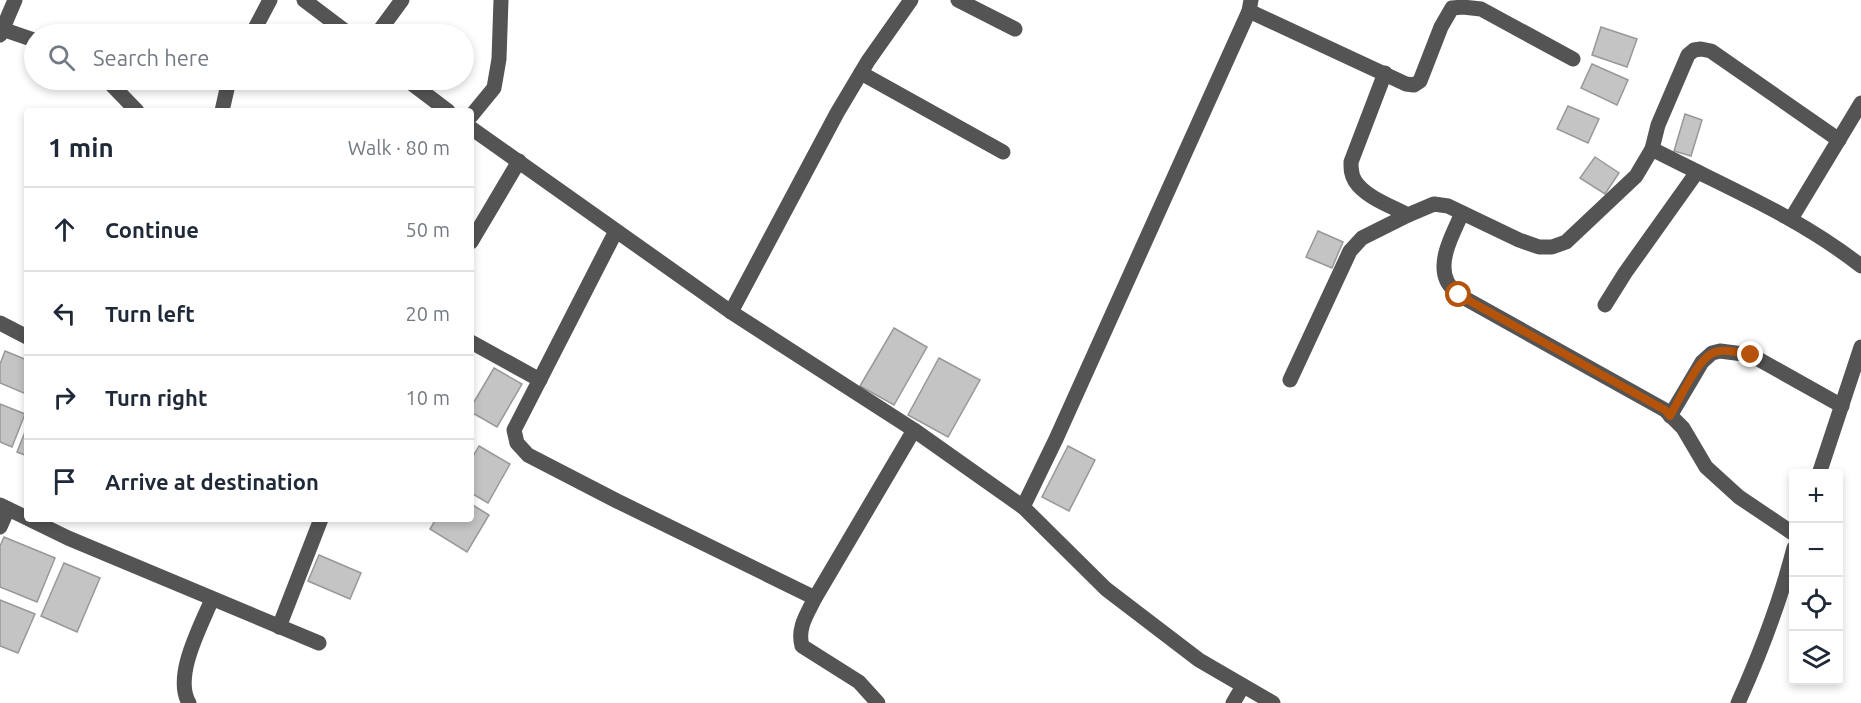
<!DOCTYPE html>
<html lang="en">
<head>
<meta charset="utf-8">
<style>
	:root { --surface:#fff; --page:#f2f2f3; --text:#1f2937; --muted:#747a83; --line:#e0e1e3 }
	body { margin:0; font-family:Ubuntu,sans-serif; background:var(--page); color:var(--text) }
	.controls { position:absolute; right:18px; bottom:18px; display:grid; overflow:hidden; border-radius:6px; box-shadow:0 3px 9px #0003 }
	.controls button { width:54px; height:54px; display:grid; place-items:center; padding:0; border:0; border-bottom:2px solid var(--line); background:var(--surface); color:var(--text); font:30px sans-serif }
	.stop { position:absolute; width:18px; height:18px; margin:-14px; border:4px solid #b45309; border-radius:50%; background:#fff }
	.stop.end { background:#b45309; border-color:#fff; box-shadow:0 2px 6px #0008 }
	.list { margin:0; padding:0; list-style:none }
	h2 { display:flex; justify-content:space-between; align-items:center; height:78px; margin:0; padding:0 24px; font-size:26px }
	h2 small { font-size:20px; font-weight:400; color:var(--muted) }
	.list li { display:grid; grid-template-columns:39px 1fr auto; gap:18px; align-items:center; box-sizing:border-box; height:84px; padding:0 24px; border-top:2px solid var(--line) }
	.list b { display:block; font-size:22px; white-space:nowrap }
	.list em { font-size:20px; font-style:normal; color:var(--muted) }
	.icon { flex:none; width:33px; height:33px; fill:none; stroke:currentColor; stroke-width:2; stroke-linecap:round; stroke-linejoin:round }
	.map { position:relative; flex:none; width:1861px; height:703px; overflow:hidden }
	.search { position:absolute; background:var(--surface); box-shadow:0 3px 9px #0003; left:24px; top:24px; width:450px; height:66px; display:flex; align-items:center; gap:15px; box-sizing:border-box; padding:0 21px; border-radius:33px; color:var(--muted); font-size:22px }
	.panel { position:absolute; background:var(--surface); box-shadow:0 3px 9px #0003; left:24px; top:108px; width:450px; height:414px; border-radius:6px }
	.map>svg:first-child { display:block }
	.building { fill:#c4c4c4; stroke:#989898; stroke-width:1.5 }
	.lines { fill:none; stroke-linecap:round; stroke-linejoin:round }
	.minor { stroke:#545454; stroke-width:15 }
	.route { stroke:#b45309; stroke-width:8 }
</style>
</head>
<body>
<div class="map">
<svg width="1861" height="703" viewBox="0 0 1861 703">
	<rect width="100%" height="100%" fill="#fff"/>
	<g class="building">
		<polygon points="1601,27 1637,39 1627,67 1592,55"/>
		<polygon points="1592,64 1628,80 1617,105 1581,88"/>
		<polygon points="1568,106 1599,119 1588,143 1557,129"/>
		<polygon points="1685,114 1702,120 1691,156 1674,151"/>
		<polygon points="1595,157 1619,173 1605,194 1580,178"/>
		<polygon points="1318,231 1343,242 1332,268 1306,257"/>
		<polygon points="894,328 927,347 894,405 860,386"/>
		<polygon points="5,351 27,360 26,394 0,383 0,364"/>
		<polygon points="939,358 980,380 948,437 908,415"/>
		<polygon points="494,368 522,384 497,427 471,412 471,407"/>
		<polygon points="0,404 25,414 12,447 0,442"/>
		<polygon points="27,427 27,456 17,452"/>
		<polygon points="479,446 510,464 488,503 471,493 471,460"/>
		<polygon points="1068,446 1095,460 1069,511 1042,497"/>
		<polygon points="471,504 489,515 467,552 430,529 436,519 471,519"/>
		<polygon points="4,537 55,558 37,602 0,587 0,546"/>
		<polygon points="319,555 361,573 350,599 308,581"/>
		<polygon points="64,563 100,578 77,632 41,616"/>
		<polygon points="0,600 35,614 18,653 0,646"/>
	</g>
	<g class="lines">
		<g class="minor">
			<polyline points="304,0 349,34"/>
			<polyline points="958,0 1015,29"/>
			<polyline points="1249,11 1406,84 1414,85 1420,81 1441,27 1452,8 1463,7 1481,9 1573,59"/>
			<polyline points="2,29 34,40"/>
			<polyline points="252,34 270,0"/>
			<polyline points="377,34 402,0"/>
			<polyline points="0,35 15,0"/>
			<polyline points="861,73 1003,152"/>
			<path d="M1385,73L1351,162C1351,169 1351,175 1355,181C1365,197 1391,206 1408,215"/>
			<polyline points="107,80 137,111"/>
			<polyline points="407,80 448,111"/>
			<polyline points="222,111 229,80"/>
			<polyline points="471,116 494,88 499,59 501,0"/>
			<polyline points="471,128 731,312 914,430 1023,507 1106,589 1199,660 1273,703"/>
			<path d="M1652,149C1723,186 1798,216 1861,266"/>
			<path d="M1462,213C1454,232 1437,260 1447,281C1449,286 1455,291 1459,295L1665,410L1683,428L1706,467L1739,497L1794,534"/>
			<polyline points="1791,219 1861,103"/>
			<polyline points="616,231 514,430 517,443 528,455 617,501 815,598"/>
			<polyline points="471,242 519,161"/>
			<polyline points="1605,305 1625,273 1697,172"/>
			<polyline points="731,312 837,113 868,61 911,0"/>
			<polyline points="0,323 27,337"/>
			<polyline points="471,342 540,380"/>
			<polyline points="1290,380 1350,251 1362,238 1408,215 1434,204 1448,206 1519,240 1539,247 1552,247 1566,242 1636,176 1652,149 1658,125 1688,55 1694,50 1701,49 1711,51 1839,140"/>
			<polyline points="1670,416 1702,362 1712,353 1720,351 1751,355 1842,406"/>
			<polyline points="1819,474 1861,347"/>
			<polyline points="0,505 27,518"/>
			<polyline points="1023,507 1056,439 1249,11 1251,0"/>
			<polyline points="29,519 68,538 319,643"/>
			<polyline points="0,527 8,509"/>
			<polyline points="279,627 321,519"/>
			<path d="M189,703C173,676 201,626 212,599"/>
			<path d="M878,703L859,682L802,646C797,628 807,614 815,598L914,430"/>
			<polyline points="1233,703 1243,686"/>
			<path d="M1738,703C1761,652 1780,602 1794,548"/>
		</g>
	</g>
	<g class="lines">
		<path class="route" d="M1459,295L1665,410L1670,416C1679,400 1698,359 1713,353C1725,348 1739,353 1751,355"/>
	</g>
</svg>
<div class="controls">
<button>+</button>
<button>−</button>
<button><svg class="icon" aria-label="locate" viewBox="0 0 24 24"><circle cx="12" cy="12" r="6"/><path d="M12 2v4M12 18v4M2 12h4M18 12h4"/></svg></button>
<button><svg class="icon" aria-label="layers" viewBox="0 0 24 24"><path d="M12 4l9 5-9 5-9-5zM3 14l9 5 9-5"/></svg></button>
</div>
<div class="stop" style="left:1459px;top:295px"></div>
<div class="stop end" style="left:1751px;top:355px"></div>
<div class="search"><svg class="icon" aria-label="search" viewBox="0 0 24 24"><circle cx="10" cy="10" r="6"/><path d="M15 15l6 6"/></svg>Search here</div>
<section class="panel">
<h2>1 min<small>Walk · 80 m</small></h2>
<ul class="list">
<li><svg class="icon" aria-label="ahead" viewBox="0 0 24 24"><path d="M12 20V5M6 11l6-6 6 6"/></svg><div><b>Continue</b></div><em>50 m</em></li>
<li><svg class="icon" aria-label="left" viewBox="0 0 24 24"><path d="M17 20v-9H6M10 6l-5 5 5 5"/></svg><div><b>Turn left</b></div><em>20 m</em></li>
<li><svg class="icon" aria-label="right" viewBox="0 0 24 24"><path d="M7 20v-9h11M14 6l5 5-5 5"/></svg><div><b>Turn right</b></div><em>10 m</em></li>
<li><svg class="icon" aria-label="arrive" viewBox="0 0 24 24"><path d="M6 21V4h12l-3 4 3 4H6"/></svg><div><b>Arrive at destination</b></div></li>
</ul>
</section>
</div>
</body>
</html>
